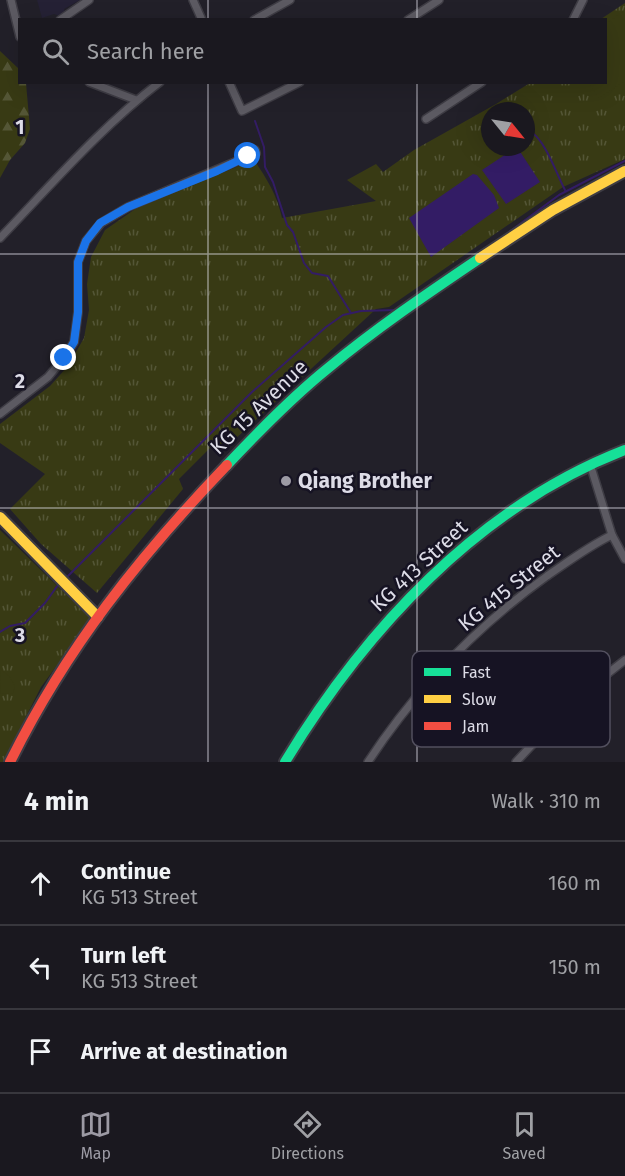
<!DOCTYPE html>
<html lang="en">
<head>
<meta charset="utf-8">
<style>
	:root { --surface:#1a181f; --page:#27252c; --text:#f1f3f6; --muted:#9fa0a4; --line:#38373d; --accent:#9c9aa4 }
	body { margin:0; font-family:"Fira Sans",sans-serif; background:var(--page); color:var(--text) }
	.compass { position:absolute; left:481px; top:102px; width:54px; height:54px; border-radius:50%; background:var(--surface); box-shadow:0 6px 24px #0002; rotate:120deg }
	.stop { position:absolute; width:18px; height:18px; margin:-14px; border:4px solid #1a73e8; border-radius:50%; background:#fff }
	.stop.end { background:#1a73e8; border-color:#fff; box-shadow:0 2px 6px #0008 }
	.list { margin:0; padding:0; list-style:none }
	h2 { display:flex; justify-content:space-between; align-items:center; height:78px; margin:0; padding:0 24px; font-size:26px }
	h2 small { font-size:20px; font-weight:400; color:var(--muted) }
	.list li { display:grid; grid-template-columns:39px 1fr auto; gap:18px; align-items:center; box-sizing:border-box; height:84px; padding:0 24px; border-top:2px solid var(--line) }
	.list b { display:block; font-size:22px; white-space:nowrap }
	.list p { margin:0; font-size:20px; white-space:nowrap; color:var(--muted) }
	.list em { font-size:20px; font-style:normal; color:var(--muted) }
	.icon { flex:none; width:33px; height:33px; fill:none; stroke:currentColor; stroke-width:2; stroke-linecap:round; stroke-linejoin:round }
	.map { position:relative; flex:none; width:625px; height:762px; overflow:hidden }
	.search { position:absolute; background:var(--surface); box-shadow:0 6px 24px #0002; left:18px; right:18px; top:18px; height:66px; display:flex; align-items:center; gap:15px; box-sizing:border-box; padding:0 21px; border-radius:0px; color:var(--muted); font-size:22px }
	.sheet { height:330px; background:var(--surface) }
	nav { display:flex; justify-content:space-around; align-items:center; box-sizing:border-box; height:84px; border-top:2px solid var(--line); background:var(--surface); font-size:16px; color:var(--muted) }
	nav a { display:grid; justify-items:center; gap:3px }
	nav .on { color:var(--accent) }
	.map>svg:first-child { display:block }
	.built { fill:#252135 }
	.grass { fill:url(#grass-tufts); fill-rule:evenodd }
	.forest { fill:url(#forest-firs) }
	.pitch { fill:#383a14 }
	.water { fill:#331c65 }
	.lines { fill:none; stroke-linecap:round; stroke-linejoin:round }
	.stream { stroke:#331c65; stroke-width:2 }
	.street-casing { stroke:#3e3c44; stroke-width:10 }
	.fast-casing { stroke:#3e3c44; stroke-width:14 }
	.slow-casing { stroke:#3e3c44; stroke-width:14 }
	.jam-casing { stroke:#3e3c44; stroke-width:14 }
	.street { stroke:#5c5a62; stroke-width:7 }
	.fast { stroke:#16e098; stroke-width:10 }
	.slow { stroke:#ffcf43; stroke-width:10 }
	.jam { stroke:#f24e42; stroke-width:10 }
	.route { stroke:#1a73e8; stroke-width:8 }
	.grid { fill:none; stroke:#dddce7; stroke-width:1.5; stroke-opacity:0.55 }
	.poi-dot { fill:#9c9aa4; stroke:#161323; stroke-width:2 }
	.labels { text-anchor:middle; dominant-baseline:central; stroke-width:5; stroke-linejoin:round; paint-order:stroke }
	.street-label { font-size:21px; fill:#dddce7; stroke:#161323 }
	.poi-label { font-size:21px; font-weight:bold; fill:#dddce7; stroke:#161323; text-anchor:start }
	.key { fill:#161323; stroke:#524f5e; stroke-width:1.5 }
	.key-label { font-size:16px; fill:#dddce7 }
	.grid-label { font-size:20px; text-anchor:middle; font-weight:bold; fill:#dddce7; stroke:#161323; stroke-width:5; stroke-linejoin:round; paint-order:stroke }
</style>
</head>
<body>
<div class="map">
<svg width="625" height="762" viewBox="0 0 625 762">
	<defs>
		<pattern id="grass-tufts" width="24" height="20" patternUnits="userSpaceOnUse" patternTransform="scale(1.5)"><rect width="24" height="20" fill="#383a14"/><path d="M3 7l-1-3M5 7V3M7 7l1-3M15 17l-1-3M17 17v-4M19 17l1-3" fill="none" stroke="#545636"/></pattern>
		<pattern id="forest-firs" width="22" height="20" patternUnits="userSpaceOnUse" patternTransform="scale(1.5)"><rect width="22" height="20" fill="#383a14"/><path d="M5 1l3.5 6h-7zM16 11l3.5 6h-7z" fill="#545636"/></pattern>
	</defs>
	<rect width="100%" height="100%" fill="#222029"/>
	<polygon class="built" points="37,0 80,0 64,9 65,12 60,16 54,14 42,18"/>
	<g class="grass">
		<path d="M625,3V159L563,187L389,307L376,309L221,452L211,447L179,479L183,489L97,593L41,544L10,509L45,474L0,443V424L50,386L68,366L84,338L89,310L87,284L91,257L105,230L141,205L254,160C267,179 277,195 282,218L376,201L347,180L376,164L383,172L414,150L496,104L530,83L606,82V20L601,19ZM490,111H526V147H490Z"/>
		<polygon points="0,530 91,619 41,687 3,762 0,762"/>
	</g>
	<polygon class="forest" points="0,51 19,69 20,82 26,83 30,129 25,143 10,160 0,178"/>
	<g class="pitch">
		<polygon points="625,10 625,81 599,98 589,83 606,82 606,24"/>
		<polygon points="1,670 9,676 15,686 13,693 6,694 0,693"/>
	</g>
	<g class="water">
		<polygon points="517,147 540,182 506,204 482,170"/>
		<polygon points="473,174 477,175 494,195 499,208 431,257 409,218"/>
	</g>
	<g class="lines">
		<g class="stream">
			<polyline points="255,121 264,147 265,167 273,182 287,225 293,232 304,263 312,273 328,276 351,313"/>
			<path d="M530,131C546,141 556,173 565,190"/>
			<polyline points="509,232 559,195 625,161"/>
			<polyline points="67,577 252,392 326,327 343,315 361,311 396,310"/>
			<polyline points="0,632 10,626 25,623 45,603 58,585"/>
		</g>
		<defs>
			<g id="street">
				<polyline points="11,0 20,37"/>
				<polyline points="193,0 202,20"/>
				<polyline points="60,20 89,0"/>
				<polyline points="254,20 290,0"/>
				<polyline points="408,20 439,0"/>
				<polyline points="573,20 583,0"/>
				<polyline points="89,82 136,100"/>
				<polyline points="229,82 242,111 300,82"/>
				<polyline points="426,119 482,82"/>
				<path d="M0,238C51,185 101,127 160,82"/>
				<polyline points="0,414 48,377 64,358 74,342 78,312 78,262 86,241 101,223 128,207 256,153 255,150"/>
				<polyline points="590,464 612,535 625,559"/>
				<path d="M368,762C416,689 476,627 547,576C569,561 589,546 612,535"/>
				<polyline points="516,762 574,700 625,660"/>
			</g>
			<g id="fast">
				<path d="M227,465C259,431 291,398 327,369C375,329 428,293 480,258"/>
				<path d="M285,762C365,630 478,507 625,450"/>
			</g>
			<g id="slow">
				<polyline points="480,258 553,210 625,171"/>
				<polyline points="0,517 98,617"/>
			</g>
			<path id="jam" d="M10,762C67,647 139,557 227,465"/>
		</defs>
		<use href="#street" class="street-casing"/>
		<use href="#fast" class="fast-casing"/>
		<use href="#slow" class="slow-casing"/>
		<use href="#jam" class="jam-casing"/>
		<use href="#street" class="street"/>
		<use href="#fast" class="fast"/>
		<use href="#slow" class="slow"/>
		<use href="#jam" class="jam"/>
	</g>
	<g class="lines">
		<polyline class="route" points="64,358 74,342 78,312 78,262 86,241 100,223 128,207 217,171 248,156"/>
	</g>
	<path class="grid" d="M208,0V20M417,0V20M208,82V762M417,82V762M0,254H625M0,508H625"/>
	<circle class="poi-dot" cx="286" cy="481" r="6"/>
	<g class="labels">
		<g class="street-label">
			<text transform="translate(259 407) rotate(-44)">KG 15 Avenue</text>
			<text transform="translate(419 566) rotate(-43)">KG 413 Street</text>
			<text transform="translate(509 588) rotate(-39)">KG 415 Street</text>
		</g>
		<g class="poi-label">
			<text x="298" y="481">Qiang Brother</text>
		</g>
	</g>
	<rect x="412" y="651" width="198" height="96" rx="9" class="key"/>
	<rect x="424" y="668" width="27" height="8" fill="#16e098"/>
	<rect x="424" y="695" width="27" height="8" fill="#ffcf43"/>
	<rect x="424" y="722" width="27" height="8" fill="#f24e42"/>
	<g class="key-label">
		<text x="462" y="678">Fast</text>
		<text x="462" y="705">Slow</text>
		<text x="462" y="732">Jam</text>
	</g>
	<g class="grid-label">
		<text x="20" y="134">1</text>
		<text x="20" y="388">2</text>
		<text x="20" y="642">3</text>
	</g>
</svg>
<svg class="compass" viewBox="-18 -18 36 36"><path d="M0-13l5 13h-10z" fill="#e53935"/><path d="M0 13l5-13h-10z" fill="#9fa0a4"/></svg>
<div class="stop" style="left:248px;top:156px"></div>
<div class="stop end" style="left:64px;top:358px"></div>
<div class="search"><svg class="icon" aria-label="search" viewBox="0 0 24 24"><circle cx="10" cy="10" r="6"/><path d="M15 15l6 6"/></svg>Search here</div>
</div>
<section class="sheet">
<h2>4 min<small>Walk · 310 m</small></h2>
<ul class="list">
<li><svg class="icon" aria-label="ahead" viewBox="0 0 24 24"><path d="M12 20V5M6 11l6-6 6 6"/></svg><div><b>Continue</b><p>KG 513 Street</p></div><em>160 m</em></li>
<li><svg class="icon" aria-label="left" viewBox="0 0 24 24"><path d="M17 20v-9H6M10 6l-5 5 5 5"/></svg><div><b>Turn left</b><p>KG 513 Street</p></div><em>150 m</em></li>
<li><svg class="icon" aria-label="arrive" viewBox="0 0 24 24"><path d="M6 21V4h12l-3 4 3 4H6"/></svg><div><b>Arrive at destination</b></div></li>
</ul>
</section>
<nav>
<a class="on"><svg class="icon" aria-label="map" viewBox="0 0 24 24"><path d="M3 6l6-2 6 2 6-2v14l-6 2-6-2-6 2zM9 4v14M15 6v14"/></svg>Map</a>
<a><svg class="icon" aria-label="directions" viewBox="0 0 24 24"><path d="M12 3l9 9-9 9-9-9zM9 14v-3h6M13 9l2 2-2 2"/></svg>Directions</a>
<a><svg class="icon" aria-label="saved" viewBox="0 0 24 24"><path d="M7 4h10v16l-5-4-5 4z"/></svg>Saved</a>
</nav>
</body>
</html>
